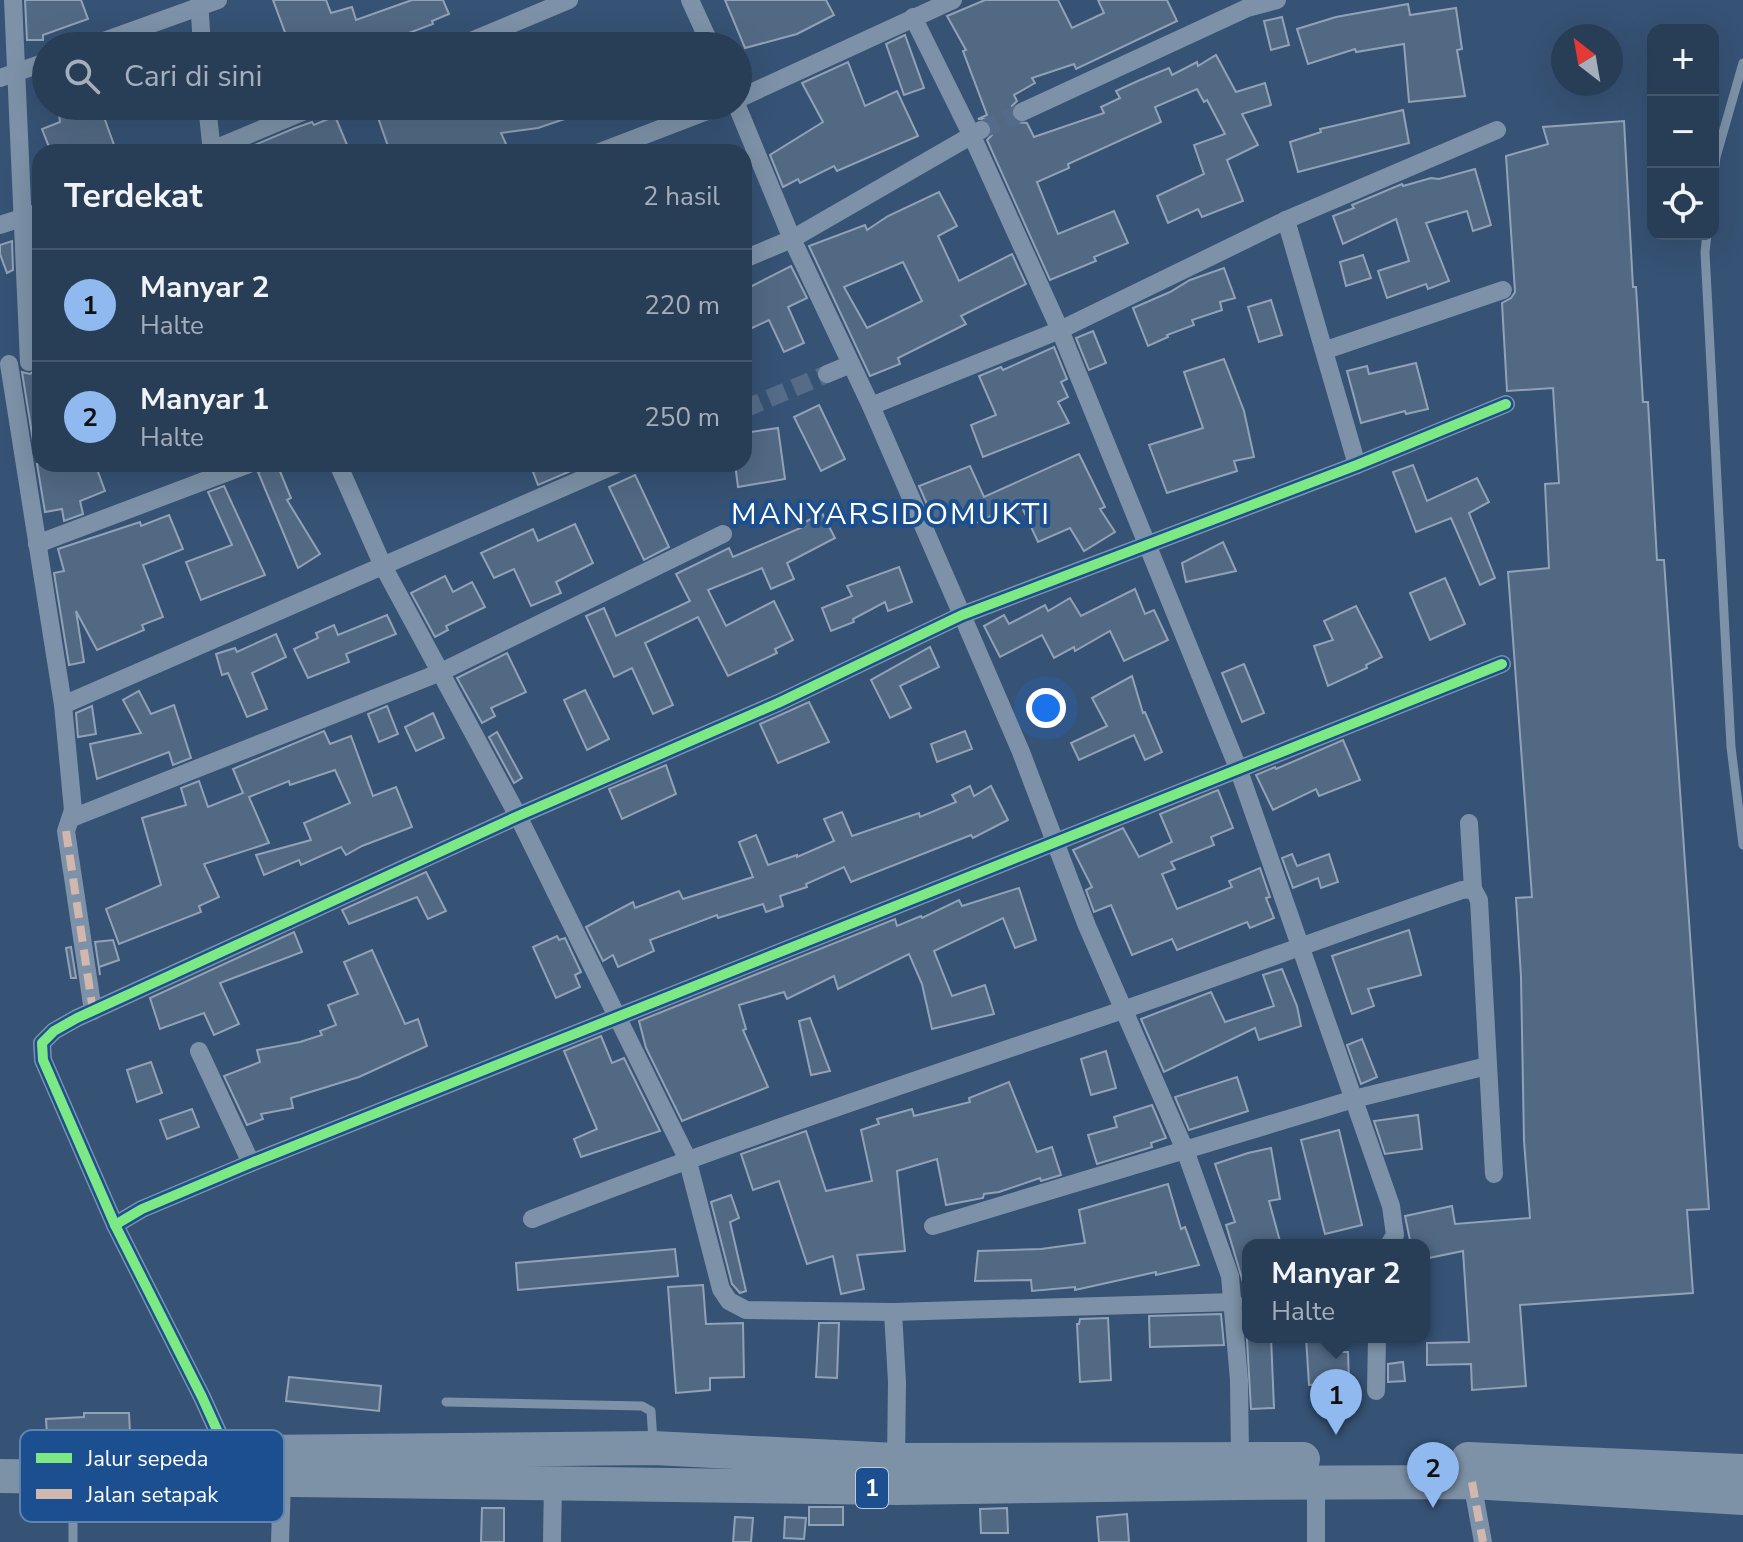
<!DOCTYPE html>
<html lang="id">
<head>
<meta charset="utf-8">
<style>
	:root { --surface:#283e57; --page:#344961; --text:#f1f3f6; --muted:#a5aeba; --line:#44576d; --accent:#90b9f0 }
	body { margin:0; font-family:"Nunito Sans",sans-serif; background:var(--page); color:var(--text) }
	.controls { position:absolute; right:24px; top:24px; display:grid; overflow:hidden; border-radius:16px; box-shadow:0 8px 32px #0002 }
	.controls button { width:72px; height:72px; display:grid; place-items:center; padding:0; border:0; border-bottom:2px solid var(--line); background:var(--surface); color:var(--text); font:40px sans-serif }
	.compass { position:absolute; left:1551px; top:24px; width:72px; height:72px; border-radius:50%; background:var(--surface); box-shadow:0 8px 32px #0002; rotate:329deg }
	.you { position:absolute; left:1046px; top:708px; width:28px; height:28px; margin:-20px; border:6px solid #fff; border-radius:50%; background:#1a73e8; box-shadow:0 0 0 12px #1a73e833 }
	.badge { display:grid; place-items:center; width:52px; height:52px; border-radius:50%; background:var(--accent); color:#111; font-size:26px; font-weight:700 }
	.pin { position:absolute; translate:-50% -66px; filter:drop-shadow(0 2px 4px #0008) }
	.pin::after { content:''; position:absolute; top:42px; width:28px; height:24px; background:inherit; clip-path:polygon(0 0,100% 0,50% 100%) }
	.popup { position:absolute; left:1242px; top:1239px; width:188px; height:104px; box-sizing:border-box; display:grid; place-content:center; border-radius:16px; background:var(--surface); filter:drop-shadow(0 2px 6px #0005); font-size:26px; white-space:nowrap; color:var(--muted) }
	.popup b { font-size:30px; color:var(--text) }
	.popup::after { content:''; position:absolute; left:50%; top:100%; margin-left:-16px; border:16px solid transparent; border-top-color:var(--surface) }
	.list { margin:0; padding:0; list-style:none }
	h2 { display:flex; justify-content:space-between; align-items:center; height:104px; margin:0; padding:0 32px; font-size:34px }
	h2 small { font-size:26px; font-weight:400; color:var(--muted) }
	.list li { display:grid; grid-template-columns:52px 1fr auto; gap:24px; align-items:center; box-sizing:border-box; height:112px; padding:0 32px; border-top:2px solid var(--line) }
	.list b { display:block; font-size:30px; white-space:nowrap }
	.list p { margin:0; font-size:26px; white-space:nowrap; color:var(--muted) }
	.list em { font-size:26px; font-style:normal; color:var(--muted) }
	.icon { flex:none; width:44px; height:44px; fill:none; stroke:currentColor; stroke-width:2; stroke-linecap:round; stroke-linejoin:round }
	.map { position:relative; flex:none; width:1743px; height:1542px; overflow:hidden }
	.search { position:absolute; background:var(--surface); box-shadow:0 8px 32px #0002; left:32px; top:32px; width:720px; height:88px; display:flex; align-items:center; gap:20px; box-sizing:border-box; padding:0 28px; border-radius:44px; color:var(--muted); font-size:30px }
	.panel { position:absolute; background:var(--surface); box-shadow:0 8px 32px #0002; left:32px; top:144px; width:720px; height:328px; border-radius:24px }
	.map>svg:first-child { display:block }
	.building { fill:#526984; stroke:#92a2b6; stroke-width:2; fill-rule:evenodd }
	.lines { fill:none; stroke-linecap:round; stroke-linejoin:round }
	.street-tunnel { stroke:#546c89; stroke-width:18; stroke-dasharray:18 9; stroke-linecap:butt }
	.lane { stroke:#7d92a8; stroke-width:9 }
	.street { stroke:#7d92a8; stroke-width:18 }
	.highway { stroke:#7e92a7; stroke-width:34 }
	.quiet { stroke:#d1b7ad; stroke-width:8; stroke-dasharray:16 8; stroke-linecap:butt }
	.cycleway-casing { stroke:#1b4f8f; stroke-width:15 }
	.cycleway { stroke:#7ce984; stroke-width:10 }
	.labels { text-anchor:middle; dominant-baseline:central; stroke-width:8; stroke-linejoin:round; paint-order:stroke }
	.shield { fill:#1b4f8f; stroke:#bbcadd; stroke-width:2 }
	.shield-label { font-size:24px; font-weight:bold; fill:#fff }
	.quarter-label { font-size:30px; letter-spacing:2px; fill:#fff; stroke:#1b4f8f }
	.key { fill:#1b4f8f; stroke:#5f84b1; stroke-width:2 }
	.key-label { font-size:22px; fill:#fff }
</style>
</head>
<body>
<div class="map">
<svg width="1743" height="1542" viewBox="0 0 1743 1542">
	<rect width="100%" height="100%" fill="#365274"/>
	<g class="building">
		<polygon points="25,0 81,0 88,19 43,35 43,40 27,40"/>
		<polygon points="273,0 326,0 331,13 352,7 356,20 412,0 443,0 449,14 432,21 433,24 406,34 409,42 399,46 290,46"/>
		<polygon points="725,0 826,0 834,15 797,34 745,48"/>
		<polygon points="985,0 1058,0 1072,28 1104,13 1098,0 1167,0 1177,21 1076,69 1074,64 1032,78 1035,83 1014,95 1017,101 1012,106 1011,116 1016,122 1027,123 1034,137 1104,113 1101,107 1120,98 1116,91 1140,80 1169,68 1172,75 1197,62 1198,66 1216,55 1236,92 1265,83 1271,105 1242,114 1258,145 1227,160 1243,201 1202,217 1198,209 1168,223 1157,196 1204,174 1194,145 1225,134 1207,100 1204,102 1197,89 1155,107 1161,122 1068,164 1069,168 1037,182 1058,234 1114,211 1128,243 1094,257 1096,261 1050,280 987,140 992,135 992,125 986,119 978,119 987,115 963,51 966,50 947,16"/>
		<polygon points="1408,4 1410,15 1456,8 1462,49 1457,50 1465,96 1409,102 1404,44 1356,52 1355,49 1308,64 1297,29 1336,17"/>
		<polygon points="1282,17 1289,45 1271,50 1264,21"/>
		<polygon points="905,35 924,88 904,95 886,44"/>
		<polygon points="848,62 865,106 897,91 918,136 837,171 834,166 800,183 798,179 783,187 770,155 823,122 802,83"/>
		<polygon points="58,106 100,106 114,145 95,152 51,152 42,129 60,122"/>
		<polygon points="374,106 593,106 594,109 538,128 501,133 507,146 495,152 390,152"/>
		<polygon points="1403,110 1409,143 1298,172 1290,142 1321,132 1320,129"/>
		<polygon points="335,116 350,152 238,152 295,128 312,122 314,125"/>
		<polygon points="1624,121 1633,287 1636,287 1643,402 1648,402 1657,560 1664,560 1709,1209 1687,1210 1693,1293 1520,1305 1526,1386 1472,1390 1471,1364 1427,1365 1427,1343 1469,1342 1463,1251 1424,1259 1424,1245 1411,1245 1405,1216 1452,1206 1455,1224 1530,1218 1524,1141 1521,977 1516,898 1532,897 1508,572 1549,568 1545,484 1559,483 1553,388 1507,391 1502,303 1511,298 1515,292 1506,156 1548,144 1543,127"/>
		<polygon points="1475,169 1491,225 1473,231 1467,211 1426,223 1449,281 1428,289 1426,284 1387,298 1378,271 1409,261 1396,219 1343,244 1333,216 1354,208 1352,205 1402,184 1403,186 1431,178 1439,179"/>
		<path d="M939,192L957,226L938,236L959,281L1012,254L1026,284L961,316L966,324L898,358L900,364L870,376L809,246L865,225L867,230L888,216ZM903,262L922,301L867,328L844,287Z"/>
		<polygon points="40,231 40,307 39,307 35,232"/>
		<polygon points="12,241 13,270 7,273 0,254 0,245"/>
		<polygon points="1363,255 1371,278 1346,286 1340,262"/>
		<polygon points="791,266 807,298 788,307 804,343 784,352 769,320 750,329 744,317 744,290"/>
		<polygon points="1224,268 1235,298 1220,302 1222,310 1192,320 1194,325 1167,335 1168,337 1148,346 1133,308 1170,292 1190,280"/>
		<polygon points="1271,300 1282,335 1259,342 1248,307"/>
		<polygon points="1093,331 1106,363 1089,370 1076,338"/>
		<polygon points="1054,347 1067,379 1061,382 1068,397 1058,402 1069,423 983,457 971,425 996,415 979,376 1001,367 1003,370"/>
		<polygon points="1224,359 1244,411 1254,457 1234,461 1237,471 1167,493 1149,445 1203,428 1184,372"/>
		<polygon points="1416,363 1428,409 1406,414 1405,411 1361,423 1347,371 1367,366 1369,374"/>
		<polygon points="40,366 40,452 35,453 22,372 30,374"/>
		<polygon points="819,405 845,459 821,471 794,417"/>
		<polygon points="778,428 785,479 738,487 735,464 744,464 744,433"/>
		<polygon points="1079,454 1105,507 1100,509 1115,532 1084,551 1070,528 1038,542 1020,503 976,523 971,511 936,525 919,486 970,466 984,497"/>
		<polygon points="37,464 95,464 105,491 80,501 83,514 64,521 62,509 45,512"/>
		<polygon points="277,464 291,498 287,500 320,554 298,568 258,472"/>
		<polygon points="530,464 587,464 538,485"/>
		<polygon points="1413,465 1427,501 1477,478 1489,502 1469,513 1495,578 1480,585 1451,518 1416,532 1393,472"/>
		<polygon points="635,475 669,547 644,560 609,487"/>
		<polygon points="224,486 265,575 201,600 186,562 232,545 208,492"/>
		<polygon points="822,513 835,538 787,563 794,579 771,589 762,568 708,590 726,626 774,601 793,640 775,649 777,653 728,676 698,617 645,643 673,705 653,714 632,668 614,677 586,616 604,608 616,636 690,601 676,574 729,548 733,557 805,526 803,523"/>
		<polygon points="169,515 183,549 143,565 163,617 142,625 144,630 97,650 76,611 84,662 69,665 54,573 64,571 58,549 140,522 141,526"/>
		<polygon points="575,524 593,563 556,582 561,593 531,606 514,569 494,578 481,553 533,529 538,541"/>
		<polygon points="1223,542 1236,571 1186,582 1182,563"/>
		<polygon points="899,567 912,602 888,611 885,602 853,619 854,622 831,631 822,608 852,596 847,586"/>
		<polygon points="445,576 453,592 472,582 485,607 446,626 448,630 435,637 411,593"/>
		<polygon points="1445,578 1465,624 1430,640 1410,593"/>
		<polygon points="1135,589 1145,614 1154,610 1168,640 1124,661 1110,631 1075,651 1074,647 1054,658 1042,635 1000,657 984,626 1004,615 1009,624 1045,605 1048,611 1070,598 1081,616"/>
		<polygon points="1356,606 1382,657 1366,665 1367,668 1328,686 1314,646 1333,640 1324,621"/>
		<polygon points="387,615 396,634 346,654 349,662 308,678 294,649 318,638 316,633 334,625 338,635"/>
		<polygon points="276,634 286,657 252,673 267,709 247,717 228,673 222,675 216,654 235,648 237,652"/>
		<polygon points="930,647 939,667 900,686 911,708 890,718 871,680"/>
		<polygon points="507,653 526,692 491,708 495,716 482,723 457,678"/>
		<polygon points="1244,664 1264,713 1242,722 1222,673"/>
		<polygon points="1132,676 1143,713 1145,712 1162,752 1145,760 1134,735 1079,760 1071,743 1107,726 1092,698"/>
		<polygon points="585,690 609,739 587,750 564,700"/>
		<polygon points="139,691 151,714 174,705 191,758 173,765 169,752 97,779 90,744 141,733 123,700"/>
		<polygon points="809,702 829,742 778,763 760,724"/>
		<polygon points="92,706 96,734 78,737 76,713"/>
		<polygon points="387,706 398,734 379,742 368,714"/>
		<polygon points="433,713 444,738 416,751 405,727"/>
		<polygon points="324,731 330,744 351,736 373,796 396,787 412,827 362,846 346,855 341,847 301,865 299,860 264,875 256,855 311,840 304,823 350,803 335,770 290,785 289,781 249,797 269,843 204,864 219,897 199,906 201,912 119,944 106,909 161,885 142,818 186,805 181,788 199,781 208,807 243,793 233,769"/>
		<polygon points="965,731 972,749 937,762 931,744"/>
		<polygon points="497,732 522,778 514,783 489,737"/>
		<polygon points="1343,740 1360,780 1319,796 1316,789 1273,810 1256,775 1275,767 1276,769"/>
		<polygon points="666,765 676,794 622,819 609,789"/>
		<polygon points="970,786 974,796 991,786 1008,820 973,838 971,835 851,882 844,867 806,884 807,887 780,896 783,906 766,912 763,904 718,918 717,915 650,940 654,951 618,967 613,955 603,961 586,927 633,902 635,908 679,891 683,899 753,877 739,842 756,835 768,865 797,855 797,857 834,841 824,819 842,812 852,836 919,813 920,817 956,802 952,795"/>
		<polygon points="1218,790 1233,828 1211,837 1214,845 1171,862 1175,869 1162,874 1177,909 1232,887 1229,881 1260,868 1270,897 1266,898 1274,918 1250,928 1247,922 1177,950 1172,939 1132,955 1111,905 1094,912 1086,890 1092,887 1073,850 1123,828 1139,857 1172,842 1160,814"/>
		<polygon points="1292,854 1297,866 1329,854 1338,882 1321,888 1318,878 1293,888 1282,858"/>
		<polygon points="426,872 446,911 428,919 417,897 349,924 342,910"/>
		<polygon points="1019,888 1036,940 1015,948 1003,918 934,951 952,996 985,985 994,1014 932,1029 922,984 909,954 838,989 834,976 787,999 784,992 739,1005 746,1029 743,1030 768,1087 682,1121 646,1048 639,1021 895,919 897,926 921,916 922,918 959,900 962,906"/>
		<polygon points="1409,930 1421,975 1368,989 1374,1006 1352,1014 1332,956"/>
		<polygon points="294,932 302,952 220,983 239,1024 214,1035 204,1013 160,1029 150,998"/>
		<polygon points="557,936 559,940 565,938 581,972 575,975 580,987 556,998 533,947"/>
		<polygon points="113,940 119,960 99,967 100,975 95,942"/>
		<polygon points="71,947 76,978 71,978 66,948"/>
		<polygon points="372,950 405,1024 418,1019 427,1046 359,1077 291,1098 293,1108 261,1114 263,1119 247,1125 224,1076 260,1062 257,1050 300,1042 322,1035 320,1031 336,1025 328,1005 358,994 344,962"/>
		<polygon points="1282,969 1297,1006 1301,1026 1259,1040 1255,1028 1164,1072 1141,1019 1211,992 1225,1022 1274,1006 1263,975"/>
		<polygon points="810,1018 830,1071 811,1075 799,1021"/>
		<polygon points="601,1036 612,1063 624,1058 660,1131 581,1157 574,1139 597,1129 564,1051"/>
		<polygon points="1362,1039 1377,1077 1361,1084 1347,1045"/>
		<polygon points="1106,1051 1116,1088 1091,1095 1081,1059"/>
		<polygon points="151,1062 162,1093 137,1102 127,1070"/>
		<polygon points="1237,1077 1248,1111 1189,1130 1175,1097"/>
		<polygon points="1009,1082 1037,1152 1052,1147 1061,1175 1041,1181 1040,1178 999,1192 984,1194 983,1198 946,1205 937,1159 897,1171 905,1251 857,1255 864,1289 841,1294 833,1256 807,1264 779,1181 753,1190 741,1154 806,1131 826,1191 872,1181 861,1130 879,1124 877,1119 912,1109 914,1116 970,1102 969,1098"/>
		<polygon points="1152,1105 1166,1138 1151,1143 1152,1147 1097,1164 1088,1135 1117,1127 1114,1117"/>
		<polygon points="192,1109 199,1127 167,1139 160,1120"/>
		<polygon points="1418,1115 1422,1149 1385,1154 1374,1121"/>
		<polygon points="1339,1130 1362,1225 1325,1234 1301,1140"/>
		<polygon points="1271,1148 1280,1199 1269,1201 1281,1245 1248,1245 1248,1281 1243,1282 1226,1225 1235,1222 1215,1164 1248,1153"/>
		<polygon points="1168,1184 1181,1229 1185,1227 1199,1265 1156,1275 1156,1272 1075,1290 1075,1287 1032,1291 1031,1280 975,1281 978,1251 1041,1249 1085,1243 1079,1210"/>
		<polygon points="731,1195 739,1218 730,1222 746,1291 740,1293 732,1284 711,1202"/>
		<polygon points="675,1249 678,1276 518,1290 516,1263"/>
		<polygon points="703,1285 706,1324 743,1323 744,1377 710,1378 710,1390 676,1393 668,1287"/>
		<polygon points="1245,1306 1248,1306 1248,1337 1271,1337 1274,1408 1251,1409"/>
		<polygon points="1221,1314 1224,1345 1150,1347 1149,1316"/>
		<polygon points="1108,1318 1111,1380 1080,1382 1077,1324 1079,1324 1080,1319"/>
		<polygon points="819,1323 839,1323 837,1378 816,1377"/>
		<polygon points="1306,1337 1340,1337 1340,1352 1348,1352 1349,1382 1309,1385"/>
		<polygon points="1403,1362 1405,1381 1388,1382 1388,1364"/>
		<polygon points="289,1377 381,1386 379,1411 286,1401"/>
		<polygon points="84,1413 129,1413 130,1433 47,1436 46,1419 84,1417"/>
		<rect x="809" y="1507" width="34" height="18"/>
		<polygon points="482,1508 504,1508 504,1542 481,1542"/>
		<polygon points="1007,1508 1008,1533 981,1533 980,1509"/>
		<polygon points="1127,1514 1129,1542 1099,1542 1097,1517"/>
		<polygon points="735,1517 753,1518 751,1542 733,1542"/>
		<polygon points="785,1517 806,1518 804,1539 784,1538"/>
	</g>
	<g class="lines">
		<g class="street-tunnel">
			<polyline points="981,130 1022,112"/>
			<polyline points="744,409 827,374"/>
		</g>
		<g class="lane">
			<polyline points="1713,181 1716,157 1743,63"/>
			<polyline points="1707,234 1705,252 1731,747 1743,845"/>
			<polyline points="446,1402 642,1406 651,1411 653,1441"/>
			<polyline points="73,1484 73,1542"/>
		</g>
		<g class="street">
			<polyline points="13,0 29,362"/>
			<polyline points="199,0 202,46"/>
			<polyline points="690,0 711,46"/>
			<polyline points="913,17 972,136 1060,330 1238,768 1391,1206 1395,1235 1389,1245"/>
			<polyline points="90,46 218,0"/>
			<polyline points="459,46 569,0"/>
			<polyline points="0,78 46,62"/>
			<polyline points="738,99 953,0"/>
			<polyline points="207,106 212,152"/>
			<polyline points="737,106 792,239 871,406 962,615 1021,752 1087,926 1185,1150 1230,1276 1239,1380 1240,1458"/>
			<polyline points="1022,112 1247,8 1277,0"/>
			<polyline points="207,152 317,106"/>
			<polyline points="600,152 720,106"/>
			<polyline points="1286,220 1357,465"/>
			<polyline points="0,225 40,212"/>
			<polyline points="744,259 792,239 981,130"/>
			<polyline points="1326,350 1503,290"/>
			<polyline points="9,364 63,705 73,810 66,831 93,1011"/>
			<polyline points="827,374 851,364"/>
			<polyline points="871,406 1060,330 1286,220 1497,130"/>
			<polyline points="338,464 383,566 518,816 687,1158 721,1289 729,1301 746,1310 893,1312 1234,1302"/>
			<polyline points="37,544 249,464"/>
			<polyline points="63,705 617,464"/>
			<polyline points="72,818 441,672 723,534"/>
			<polyline points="1469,823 1473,889 1479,900 1494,1174"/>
			<polyline points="199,1051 251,1163"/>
			<path d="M532,1219C726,1143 923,1078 1120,1011C1234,971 1348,929 1462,890L1473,889"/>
			<polyline points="115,1225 142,1209 251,1163 1502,664"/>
			<polyline points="933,1226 1354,1099 1487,1066"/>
			<polyline points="893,1312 897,1382 896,1460"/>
			<polyline points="1376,1391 1377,1337"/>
			<polyline points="227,1452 202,1397 115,1225 43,1060 42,1043 54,1031 77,1018 518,816 778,703 962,615 1357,465 1506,404"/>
			<polyline points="1472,1482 1483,1542"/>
			<polyline points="280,1542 282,1482"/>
			<polyline points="552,1542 553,1482"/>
			<polyline points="1316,1542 1316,1482"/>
		</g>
		<g class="highway">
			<polyline points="56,1454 653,1448 896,1460 1303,1459"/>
			<polyline points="1468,1459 1743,1471"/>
			<polyline points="0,1476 896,1488 1239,1483 1472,1482 1743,1498"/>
		</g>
		<g class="quiet">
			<polyline points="66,831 93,1011"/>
			<polyline points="1472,1482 1483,1542"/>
		</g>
		<defs>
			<g id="cycleway">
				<polyline points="115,1225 142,1209 251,1163 1502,664"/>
				<polyline points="227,1452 202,1397 115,1225 43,1060 42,1043 54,1031 77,1018 518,816 778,703 962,615 1357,465 1506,404"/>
			</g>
		</defs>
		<use href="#cycleway" class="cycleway-casing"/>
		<use href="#cycleway" class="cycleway"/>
	</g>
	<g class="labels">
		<rect class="shield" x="856" y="1468" width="32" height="40" rx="6"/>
		<g class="shield-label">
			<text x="872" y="1488">1</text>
		</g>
		<g class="quarter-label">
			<text x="891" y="514">MANYARSIDOMUKTI</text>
		</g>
	</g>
	<rect x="20" y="1430" width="264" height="92" rx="12" class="key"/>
	<rect x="36" y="1453" width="36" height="10" fill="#7ce984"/>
	<rect x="36" y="1489" width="36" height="10" fill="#d1b7ad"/>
	<g class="key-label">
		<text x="86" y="1466">Jalur sepeda</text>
		<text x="86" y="1502">Jalan setapak</text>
	</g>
</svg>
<div class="controls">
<button>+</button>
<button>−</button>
<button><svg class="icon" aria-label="locate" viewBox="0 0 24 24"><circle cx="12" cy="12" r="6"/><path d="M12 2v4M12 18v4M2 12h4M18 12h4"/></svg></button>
</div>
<svg class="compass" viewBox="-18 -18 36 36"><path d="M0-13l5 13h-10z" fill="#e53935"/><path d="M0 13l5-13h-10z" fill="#a5aeba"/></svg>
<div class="you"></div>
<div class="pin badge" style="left:1336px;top:1435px">1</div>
<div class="popup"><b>Manyar 2</b>Halte</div>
<div class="pin badge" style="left:1433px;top:1508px">2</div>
<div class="search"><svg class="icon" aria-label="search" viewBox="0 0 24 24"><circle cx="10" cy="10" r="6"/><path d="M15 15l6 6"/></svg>Cari di sini</div>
<section class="panel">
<h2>Terdekat<small>2 hasil</small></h2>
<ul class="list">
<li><span class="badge">1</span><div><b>Manyar 2</b><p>Halte</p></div><em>220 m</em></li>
<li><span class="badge">2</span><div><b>Manyar 1</b><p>Halte</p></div><em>250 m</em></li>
</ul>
</section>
</div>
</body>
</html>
